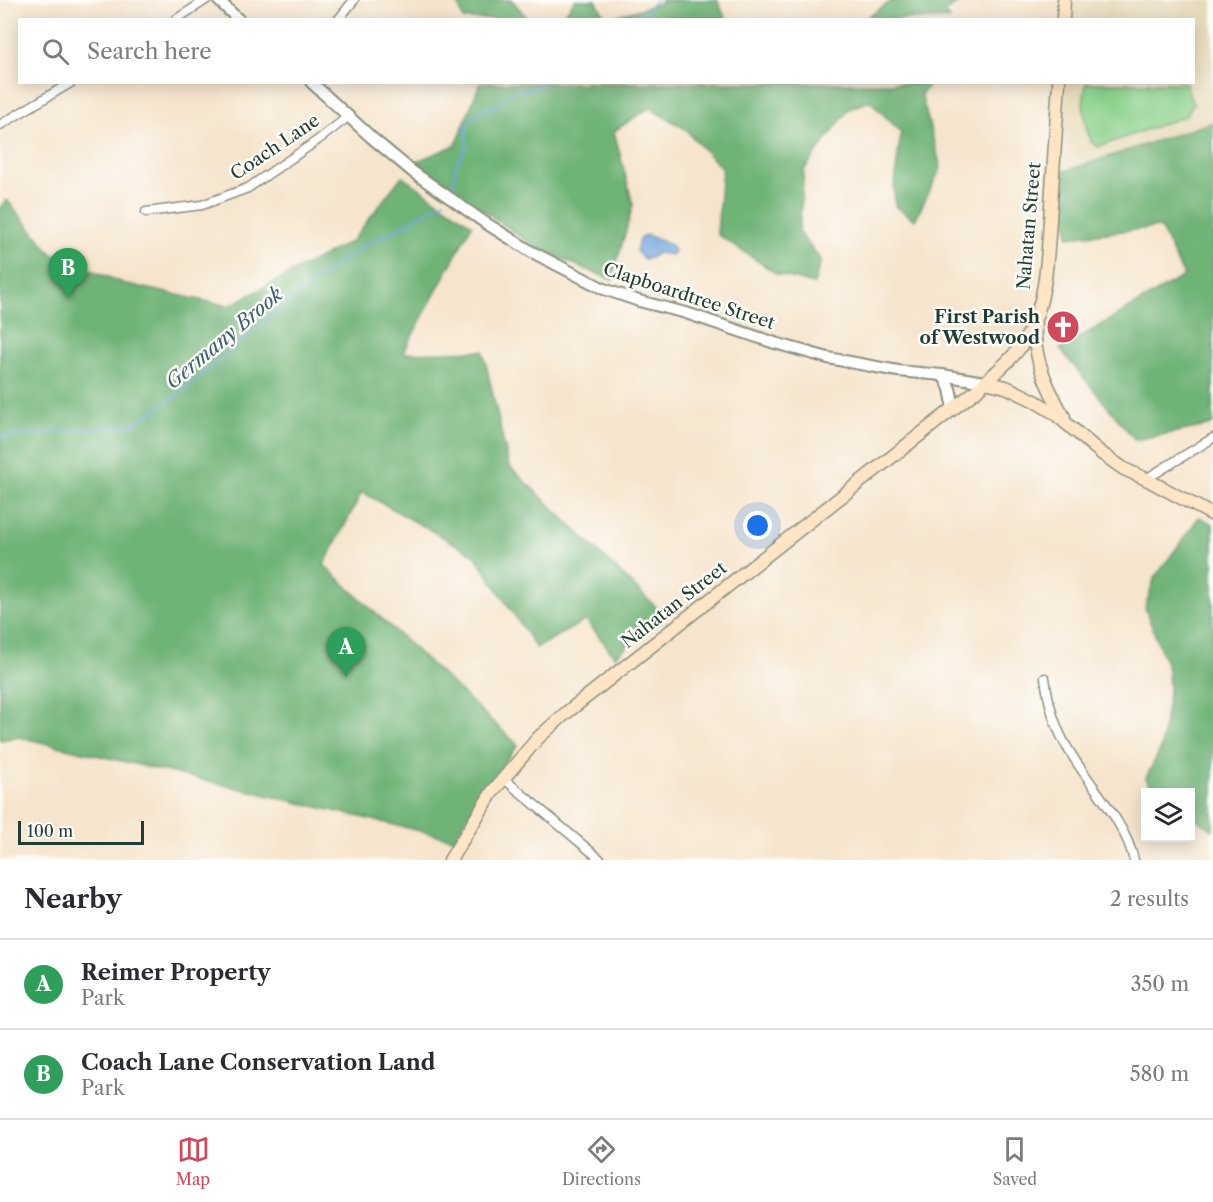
<!DOCTYPE html>
<html lang="en">
<head>
<meta charset="utf-8">
<style>
	:root { --surface:#fff; --page:#f2f2f3; --text:#2b2b33; --muted:#7c7c81; --line:#e1e1e2; --accent:#d1495b }
	body { margin:0; font-family:"Libre Caslon Text",serif; background:var(--page); color:var(--text) }
	.controls { position:absolute; right:18px; bottom:18px; display:grid; overflow:hidden; border-radius:0px; box-shadow:0 3px 15px #0003 }
	.controls button { width:54px; height:54px; display:grid; place-items:center; padding:0; border:0; border-bottom:2px solid var(--line); background:var(--surface); color:var(--text); font:30px sans-serif }
	.scale { position:absolute; left:18px; bottom:15px; width:126px; box-sizing:border-box; padding-left:6px; border:3px solid #1f3d34; border-top:0; font-size:16px; line-height:21px; white-space:nowrap; color:#1f3d34; -webkit-text-stroke:4px #fdfcf7; paint-order:stroke }
	.you { position:absolute; left:758px; top:526px; width:21px; height:21px; margin:-15px; border:4px solid #fff; border-radius:50%; background:#1a73e8; box-shadow:0 0 0 9px #1a73e833 }
	.badge { display:grid; place-items:center; width:39px; height:39px; border-radius:50%; background:var(--accent); color:#fff; font-size:20px; font-weight:700 }
	.pin { position:absolute; translate:-50% -50px; filter:drop-shadow(0 2px 3px #0008) }
	.pin::after { content:''; position:absolute; top:32px; width:21px; height:18px; background:inherit; clip-path:polygon(0 0,100% 0,50% 100%) }
	.list { margin:0; padding:0; list-style:none }
	h2 { display:flex; justify-content:space-between; align-items:center; height:78px; margin:0; padding:0 24px; font-size:26px }
	h2 small { font-size:20px; font-weight:400; color:var(--muted) }
	.list li { display:grid; grid-template-columns:39px 1fr auto; gap:18px; align-items:center; box-sizing:border-box; height:90px; padding:0 24px; border-top:2px solid var(--line) }
	.list b { display:block; font-size:22px; white-space:nowrap }
	.list p { margin:0; font-size:20px; white-space:nowrap; color:var(--muted) }
	.list em { font-size:20px; font-style:normal; color:var(--muted) }
	.icon { flex:none; width:33px; height:33px; fill:none; stroke:currentColor; stroke-width:2; stroke-linecap:round; stroke-linejoin:round }
	.map { position:relative; flex:none; width:1213px; height:860px; overflow:hidden }
	.search { position:absolute; background:var(--surface); box-shadow:0 3px 15px #0003; left:18px; right:18px; top:18px; height:66px; display:flex; align-items:center; gap:15px; box-sizing:border-box; padding:0 21px; border-radius:0px; color:var(--muted); font-size:22px }
	.sheet { height:258px; background:var(--surface) }
	nav { display:flex; justify-content:space-around; align-items:center; box-sizing:border-box; height:84px; border-top:2px solid var(--line); background:var(--surface); font-size:16px; color:var(--muted) }
	nav a { display:grid; justify-items:center; gap:3px }
	nav .on { color:var(--accent) }
	.map>svg:first-child { display:block }
	.built { fill:#e7daba }
	.green { fill:#8ad18b; stroke:#548760; stroke-width:1.5 }
	.forest { fill:#6fb377; stroke:#477856; stroke-width:1.5 }
	.water { fill:#73a4de; stroke:#497089; stroke-width:1.5 }
	.lines { fill:none; stroke-linecap:round; stroke-linejoin:round }
	.stream { stroke:#73a4de; stroke-width:2 }
	.minor-casing { stroke:#8a9180; stroke-width:11 }
	.tertiary-casing { stroke:#8a9180; stroke-width:14 }
	.secondary-casing { stroke:#8a9180; stroke-width:15 }
	.minor { stroke:#fff; stroke-width:8 }
	.tertiary { stroke:#fff; stroke-width:10 }
	.secondary { stroke:#fde5c5; stroke-width:12 }
	.labels { text-anchor:middle; dominant-baseline:central; stroke-width:5; stroke-linejoin:round; paint-order:stroke }
	.street-label { font-size:18px; fill:#1f3d34; stroke:#fdfcf7 }
	.poi-label { font-size:18px; font-weight:bold; fill:#1f3d34; stroke:#fdfcf7; text-anchor:end }
	.water-label { font-size:20px; font-style:italic; fill:#3c6170; stroke:#fdfcf7 }
</style>
</head>
<body>
<div class="map">
<svg width="1213" height="860" viewBox="0 0 1213 860">
	<rect width="100%" height="100%" fill="#fdfcf7"/>
	<filter id="ink" filterUnits="userSpaceOnUse"><feTurbulence type="fractalNoise" baseFrequency=".0167" numOctaves="2"/><feDisplacementMap in="SourceGraphic" scale="12" xChannelSelector="R" yChannelSelector="G"/><feConvolveMatrix kernelMatrix="1 2 1 2 8 2 1 2 1" color-interpolation-filters="sRGB"/></filter>
	<filter id="wash" filterUnits="userSpaceOnUse"><feTurbulence type="fractalNoise" baseFrequency=".008" numOctaves="4" result="noise"/><feDisplacementMap in="SourceGraphic" scale="24" xChannelSelector="R" yChannelSelector="G"/><feGaussianBlur stdDeviation="1.35" result="paint"/><feColorMatrix in="noise" values="0 0 0 0 0 0 0 0 0 0 0 0 0 0 0 0 0 1.4 0 .05"/><feComposite in="paint" operator="in"/></filter>
	<g filter="url(#wash)">
		<rect width="100%" height="100%" fill="#f6e5cd"/>
		<polygon class="built" points="1070,0 1213,0 1213,122 1062,172 1060,144 1064,83 1194,82 1194,20 1068,19"/>
		<polygon class="green" points="1086,83 1185,83 1193,104 1186,116 1098,147 1092,143 1086,127 1083,104"/>
		<g class="forest">
			<polygon points="457,0 512,0 528,19 463,19"/>
			<polygon points="575,0 596,0 606,19 661,3 661,0 717,0 726,19 546,19 564,15"/>
			<polygon points="893,0 963,0 944,12 950,19 865,19"/>
			<polygon points="930,83 921,94 941,168 915,220 895,206 894,187 901,132 870,101 849,109 804,170 799,233 821,260 814,284 777,274 717,234 722,169 684,128 649,108 614,131 633,205 612,280 538,249 415,162 456,145 480,83"/>
			<polygon points="1213,122 1213,424 1208,426 1135,440 1060,349 1184,276 1160,227 1068,237 1062,172"/>
			<polygon points="402,176 472,225 403,353 483,351 509,466 663,614 615,657 586,620 536,648 475,555 362,492 324,565 518,745 485,788 454,839 19,737 0,740 0,207 7,200 52,254 125,284 229,306 352,241"/>
			<polygon points="1199,517 1213,524 1213,830 1191,815 1190,792 1154,792 1146,778 1161,748 1169,691 1168,669 1145,608 1154,579"/>
		</g>
		<polygon class="water" points="647,235 671,245 674,251 672,255 658,253 650,258 644,259 636,251 639,240 642,236"/>
		<g class="lines">
			<g class="stream">
				<polyline points="634,20 657,0"/>
				<polyline points="452,192 456,165 466,148 466,126 482,109 492,108 515,91 531,89 544,82"/>
				<polyline points="0,437 133,425 186,389 281,307 359,248 398,229 444,201"/>
			</g>
		</g>
	</g>
	<g filter="url(#ink)">
		<g class="lines">
			<defs>
				<g id="minor">
					<polyline points="175,20 206,0"/>
					<polyline points="338,20 354,0"/>
					<polyline points="0,125 72,82"/>
					<polyline points="146,212 202,205 248,188 318,140 349,116"/>
					<polyline points="1146,479 1213,438"/>
					<path d="M1045,678C1048,700 1053,721 1063,740C1083,779 1124,817 1134,860"/>
					<polyline points="503,778 601,860"/>
				</g>
				<g id="tertiary">
					<polyline points="218,0 239,20"/>
					<polyline points="311,82 372,138 413,172 484,222 532,252 604,289 639,301 686,313 775,343 828,358 898,371 942,375 985,382"/>
					<path d="M942,375C951,385 953,396 952,409"/>
				</g>
				<g id="secondary">
					<polyline points="1063,20 1064,0"/>
					<path d="M1035,324C1032,357 1048,389 1064,417"/>
					<polyline points="985,382 1006,387 1033,400 1053,412 1101,453 1124,469 1146,479 1213,515"/>
					<path d="M450,860L493,791L538,738L566,713L977,390C996,371 1016,358 1029,333C1047,298 1047,258 1050,220C1053,174 1056,128 1059,82"/>
				</g>
			</defs>
			<use href="#minor" class="minor-casing"/>
			<use href="#tertiary" class="tertiary-casing"/>
			<use href="#secondary" class="secondary-casing"/>
			<use href="#minor" class="minor"/>
			<use href="#tertiary" class="tertiary"/>
			<use href="#secondary" class="secondary"/>
		</g>
	</g>
	<defs>
		<symbol id="church-disc" viewBox="-11 -11 22 22"><circle r="9.5" fill="#d1495b" stroke="#fdfcf7"/><path d="M-1.2-6h2.4v3.5h3.3v2.4h-3.3V6h-2.4V-.1h-3.3v-2.4h3.3Z" fill="#fff"/></symbol>
	</defs>
	<g fill-rule="evenodd">
		<use href="#church-disc" x="1044" y="308" width="38" height="38"/>
	</g>
	<g class="labels">
		<g class="street-label">
			<text transform="translate(275 147) rotate(-34)">Coach Lane</text>
			<text transform="translate(1029 226) rotate(-85)">Nahatan Street</text>
			<text transform="translate(689 296) rotate(18)">Clapboardtree Street</text>
			<text transform="translate(674 605) rotate(-38)">Nahatan Street</text>
		</g>
		<g class="poi-label">
			<text x="1040" y="317">First Parish<tspan x="1040" dy="21">of Westwood</tspan></text>
		</g>
		<g class="water-label">
			<text transform="translate(224 338) rotate(-40)">Germany Brook</text>
		</g>
	</g>
</svg>
<div class="controls">
<button><svg class="icon" aria-label="layers" viewBox="0 0 24 24"><path d="M12 4l9 5-9 5-9-5zM3 14l9 5 9-5"/></svg></button>
</div>
<div class="scale">100 m</div>
<div class="you"></div>
<div class="pin badge" style="left:346px;top:677px;background:#2e9e5b">A</div>
<div class="pin badge" style="left:68px;top:298px;background:#2e9e5b">B</div>
<div class="search"><svg class="icon" aria-label="search" viewBox="0 0 24 24"><circle cx="10" cy="10" r="6"/><path d="M15 15l6 6"/></svg>Search here</div>
</div>
<section class="sheet">
<h2>Nearby<small>2 results</small></h2>
<ul class="list">
<li><span class="badge" style="background:#2e9e5b">A</span><div><b>Reimer Property</b><p>Park</p></div><em>350 m</em></li>
<li><span class="badge" style="background:#2e9e5b">B</span><div><b>Coach Lane Conservation Land</b><p>Park</p></div><em>580 m</em></li>
</ul>
</section>
<nav>
<a class="on"><svg class="icon" aria-label="map" viewBox="0 0 24 24"><path d="M3 6l6-2 6 2 6-2v14l-6 2-6-2-6 2zM9 4v14M15 6v14"/></svg>Map</a>
<a><svg class="icon" aria-label="directions" viewBox="0 0 24 24"><path d="M12 3l9 9-9 9-9-9zM9 14v-3h6M13 9l2 2-2 2"/></svg>Directions</a>
<a><svg class="icon" aria-label="saved" viewBox="0 0 24 24"><path d="M7 4h10v16l-5-4-5 4z"/></svg>Saved</a>
</nav>
</body>
</html>
